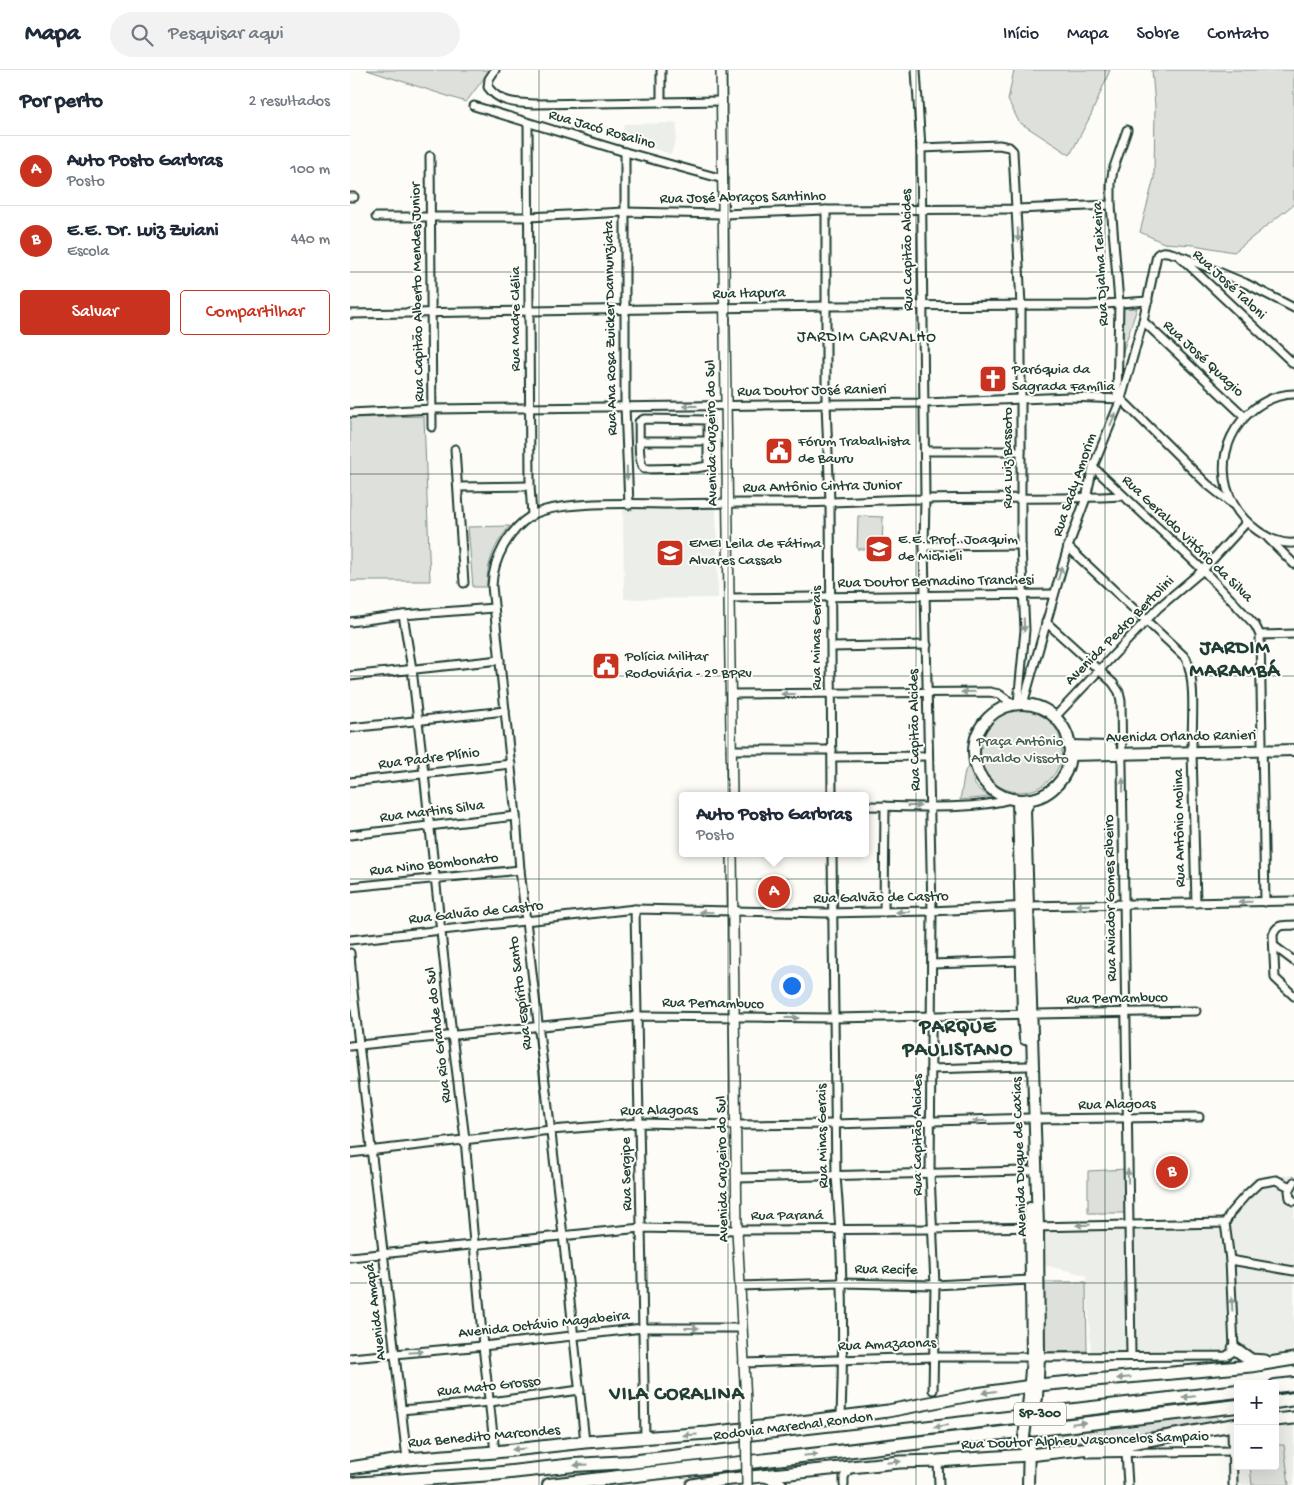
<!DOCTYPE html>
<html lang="pt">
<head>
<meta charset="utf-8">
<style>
	:root { --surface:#fff; --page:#f2f2f3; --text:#1f2937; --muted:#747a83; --line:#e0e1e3; --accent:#c8321e }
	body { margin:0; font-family:"Gochi Hand",sans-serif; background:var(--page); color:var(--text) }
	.controls { position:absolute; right:15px; bottom:15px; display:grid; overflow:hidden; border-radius:5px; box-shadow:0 5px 20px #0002 }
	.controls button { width:45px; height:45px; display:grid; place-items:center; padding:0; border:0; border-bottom:1px solid var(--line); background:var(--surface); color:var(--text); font:25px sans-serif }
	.you { position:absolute; left:441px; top:915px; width:18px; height:18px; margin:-12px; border:4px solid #fff; border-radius:50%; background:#1a73e8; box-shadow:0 0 0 8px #1a73e833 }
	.badge { display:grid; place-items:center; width:32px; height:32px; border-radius:50%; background:var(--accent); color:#fff; font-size:16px; font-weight:700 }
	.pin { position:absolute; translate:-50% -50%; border:2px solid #fff; box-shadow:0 1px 5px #0006 }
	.popup { position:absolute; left:329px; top:722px; width:190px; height:65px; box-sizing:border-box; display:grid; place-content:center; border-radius:5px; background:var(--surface); filter:drop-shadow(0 1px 4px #0005); font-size:16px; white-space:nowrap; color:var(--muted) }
	.popup b { font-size:19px; color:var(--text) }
	.popup::after { content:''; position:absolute; left:50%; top:100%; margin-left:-10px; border:10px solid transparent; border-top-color:var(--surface) }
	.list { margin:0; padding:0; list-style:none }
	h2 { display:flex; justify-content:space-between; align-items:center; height:65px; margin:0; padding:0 20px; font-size:21px }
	h2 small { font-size:16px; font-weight:400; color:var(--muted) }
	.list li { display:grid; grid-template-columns:32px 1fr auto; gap:15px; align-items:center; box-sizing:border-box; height:70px; padding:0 20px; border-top:1px solid var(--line) }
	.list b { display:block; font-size:19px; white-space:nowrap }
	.list p { margin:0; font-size:16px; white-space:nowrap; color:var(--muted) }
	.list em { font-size:16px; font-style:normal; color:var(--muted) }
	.actions { display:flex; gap:10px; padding:15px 20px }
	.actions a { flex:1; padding:11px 0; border:1px solid var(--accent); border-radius:5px; text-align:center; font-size:18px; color:var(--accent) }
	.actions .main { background:var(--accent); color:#fff }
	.icon { flex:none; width:28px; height:28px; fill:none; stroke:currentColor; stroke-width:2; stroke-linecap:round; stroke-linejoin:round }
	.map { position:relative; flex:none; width:944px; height:1415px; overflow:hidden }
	header { display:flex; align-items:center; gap:30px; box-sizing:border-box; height:70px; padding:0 25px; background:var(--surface); border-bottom:1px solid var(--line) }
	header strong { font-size:24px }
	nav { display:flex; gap:28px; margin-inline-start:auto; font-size:18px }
	.search { width:350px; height:45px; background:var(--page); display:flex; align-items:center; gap:12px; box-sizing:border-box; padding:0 18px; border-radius:28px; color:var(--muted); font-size:19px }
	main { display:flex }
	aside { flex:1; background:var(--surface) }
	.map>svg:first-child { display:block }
	.built { fill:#eceee9 }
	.green { fill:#dde0db; stroke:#7e8e88 }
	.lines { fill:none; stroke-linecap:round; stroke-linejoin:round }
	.minor-casing { stroke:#1f3d34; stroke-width:11 }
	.tertiary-casing { stroke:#1f3d34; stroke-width:12 }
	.secondary-casing { stroke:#1f3d34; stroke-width:14 }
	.trunk-casing { stroke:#1f3d34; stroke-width:15 }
	.motorway-casing { stroke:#1f3d34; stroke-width:16 }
	.minor { stroke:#fdfcf7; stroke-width:7 }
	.tertiary { stroke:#fdfcf7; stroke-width:9 }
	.secondary { stroke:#fdfcf7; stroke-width:10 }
	.trunk { stroke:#fdfcf7; stroke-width:11 }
	.motorway { stroke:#fdfcf7; stroke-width:12 }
	.tertiary-bridge-casing { stroke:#1f3d34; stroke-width:12; stroke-linecap:butt }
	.secondary-bridge-casing { stroke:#1f3d34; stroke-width:14; stroke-linecap:butt }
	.tertiary-bridge { stroke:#fdfcf7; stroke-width:9 }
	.secondary-bridge { stroke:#fdfcf7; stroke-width:10 }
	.oneway { fill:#8e9c96 }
	.grid { fill:none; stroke:#1f3d34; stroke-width:1; stroke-opacity:0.55 }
	.labels { text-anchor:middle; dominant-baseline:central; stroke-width:4; stroke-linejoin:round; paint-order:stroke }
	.shield { fill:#fdfcf7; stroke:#62766e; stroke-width:1 }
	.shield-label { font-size:14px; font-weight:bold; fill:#1f3d34 }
	.street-label { font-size:15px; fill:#1f3d34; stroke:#fdfcf7 }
	.poi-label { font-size:15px; fill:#1f3d34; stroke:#fdfcf7; text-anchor:start }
	.park-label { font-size:15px; fill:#455e55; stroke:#fdfcf7 }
	.neighbourhood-label { font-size:16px; letter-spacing:1px; fill:#1f3d34; stroke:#fdfcf7 }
	.district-label { font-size:20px; font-weight:bold; letter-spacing:1px; fill:#1f3d34; stroke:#fdfcf7 }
</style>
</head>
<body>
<header>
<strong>Mapa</strong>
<div class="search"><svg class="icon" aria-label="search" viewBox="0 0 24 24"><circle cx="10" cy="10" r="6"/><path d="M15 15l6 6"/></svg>Pesquisar aqui</div>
<nav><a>Início</a><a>Mapa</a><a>Sobre</a><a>Contato</a></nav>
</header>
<main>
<aside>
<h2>Por perto<small>2 resultados</small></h2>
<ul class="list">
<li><span class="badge">A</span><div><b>Auto Posto Garbras</b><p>Posto</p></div><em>100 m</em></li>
<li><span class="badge">B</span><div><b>E.E. Dr. Luiz Zuiani</b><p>Escola</p></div><em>440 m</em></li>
</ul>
<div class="actions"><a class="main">Salvar</a><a>Compartilhar</a></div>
</aside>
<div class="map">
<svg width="944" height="1415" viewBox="0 0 944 1415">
	<rect width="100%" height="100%" fill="#fdfcf7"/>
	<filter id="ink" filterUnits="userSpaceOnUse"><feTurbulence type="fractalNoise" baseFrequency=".02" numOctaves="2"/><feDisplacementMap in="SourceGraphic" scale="10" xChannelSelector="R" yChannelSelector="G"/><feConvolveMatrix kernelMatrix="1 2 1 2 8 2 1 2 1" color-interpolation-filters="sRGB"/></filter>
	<g filter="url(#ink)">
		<g class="built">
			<polygon points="327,53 326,69 321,84 271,69 274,54"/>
			<polygon points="366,437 368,528 274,529 273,439"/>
			<polygon points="944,1105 944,1296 895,1301 741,1281 736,1205 694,1195 695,1162 878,1155 903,1108"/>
			<polygon points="944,1353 944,1415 888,1415 889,1396 925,1396 925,1355"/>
		</g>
		<g class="green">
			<polygon points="17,0 140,0 116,32"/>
			<polygon points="664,0 760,0 741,45 720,85 669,52 658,30"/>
			<polygon points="802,0 944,0 944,134 884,182 844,175 814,173 790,162 804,108 805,36"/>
			<polygon points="787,238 766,303 767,239"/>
			<polygon points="74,346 80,511 0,511 0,348"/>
			<polygon points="508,446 533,447 532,479 507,479"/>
			<path d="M160,456C145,473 136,494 137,517H123L118,457Z"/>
			<circle cx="670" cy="680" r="42"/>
			<path d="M618,697L621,698C623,716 626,719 641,727L610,730L615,701Z"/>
			<polygon points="777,1099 777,1143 738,1143 738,1101"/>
			<polygon points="694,1212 736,1212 737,1281 694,1282"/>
			<polygon points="866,1345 868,1351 863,1353 694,1376 694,1369 697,1366"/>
			<polygon points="925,1375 934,1375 939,1415 902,1415 900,1396 925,1396"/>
		</g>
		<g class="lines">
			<defs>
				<g id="minor">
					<path d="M145,0L139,9L138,17C150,34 168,33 186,34L371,31"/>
					<polyline points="566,0 571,78 575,429 574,476 582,841 580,1104 585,1215 583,1320"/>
					<polyline points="311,33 311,0"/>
					<polyline points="124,36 275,82 373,109"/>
					<polyline points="178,53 180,416 182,445"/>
					<polyline points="571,78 649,75 659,77 663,81 671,235 671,475 675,560 668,633"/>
					<polyline points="275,82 275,336 279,435"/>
					<polyline points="80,86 82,357"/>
					<polyline points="0,127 4,127"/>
					<polyline points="476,140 476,334 480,432 482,726"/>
					<polyline points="26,147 179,147 274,142 373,144 476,140 667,139 761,135"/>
					<polyline points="833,187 895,213 944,238"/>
					<polyline points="0,244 476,236 740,235 798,231"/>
					<polyline points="793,251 894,346"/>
					<path d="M944,324C930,324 916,330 905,338C862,371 865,431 908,461C918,468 932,474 944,473"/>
					<polyline points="767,329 769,232 761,135 761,113 763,100 777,60"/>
					<polyline points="0,343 83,339 575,333 719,327 771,329 857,414 882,434"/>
					<path d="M294,349L358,350V396L346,398L294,399C287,390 290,364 289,352Z"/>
					<polyline points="290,371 359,371"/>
					<polyline points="105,379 114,513"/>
					<polyline points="575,381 671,381"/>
					<polyline points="743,397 853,500 905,555 910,565 915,832"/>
					<polyline points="108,417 180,416"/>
					<polyline points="918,468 944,494"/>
					<polyline points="574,476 671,475"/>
					<path d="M718,477L836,588C846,611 842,650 842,676"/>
					<polyline points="379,528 704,524"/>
					<polyline points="53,545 62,599 74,703 102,965 115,1069 133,1276 145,1382"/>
					<polyline points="0,552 53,545 144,538"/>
					<polyline points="696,552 763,613 769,622 771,631 781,1285"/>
					<polyline points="910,565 944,564"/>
					<polyline points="482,577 577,575"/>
					<polyline points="0,606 150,590"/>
					<polyline points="380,624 640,622 649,624 663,634"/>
					<path d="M673,634L718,477L736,428L743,397L771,329L793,251L807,185C813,179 820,183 828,185L944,294"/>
					<polyline points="705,647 808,538 853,500 896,453"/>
					<polyline points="0,658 155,641"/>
					<polyline points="381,680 482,680"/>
					<polyline points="842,682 846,833"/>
					<polyline points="483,687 578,686"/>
					<polyline points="0,712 161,694"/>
					<path d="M515,736C559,736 620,741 661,729"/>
					<polyline points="0,765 166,746"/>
					<path d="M482,783L486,1106C493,1186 494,1267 491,1347"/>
					<polyline points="0,817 170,800"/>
					<polyline points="285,839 295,1367"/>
					<polyline points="534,842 535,736"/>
					<path d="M944,855C934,856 927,853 923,865L925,908L944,926"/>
					<polyline points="0,870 285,839 475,843 582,841 677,836 944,831"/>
					<polyline points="924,876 944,891"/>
					<polyline points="0,883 3,922 57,1389"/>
					<polyline points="582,894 671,891"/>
					<polyline points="0,976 288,946 484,948 846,941"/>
					<polyline points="581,999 677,996"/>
					<polyline points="685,1049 849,1047"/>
					<polyline points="0,1083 201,1060 289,1053 386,1055 485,1054 679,1048"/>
					<polyline points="387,1108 679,1101"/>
					<polyline points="944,1112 939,1121 940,1128 944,1131"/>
					<polyline points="0,1187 291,1158 387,1160 583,1159 875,1153"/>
					<polyline points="880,1190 944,1201"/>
					<polyline points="390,1216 491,1213 585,1215 681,1210"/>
					<polyline points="689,1287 876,1286 881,1283 884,1278 880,1190 875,1153 881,1142 895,1126 909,1113 926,1110 940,1117"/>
					<polyline points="0,1288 133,1276 293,1258 392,1258"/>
					<polyline points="393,1293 584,1287 682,1287"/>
					<polyline points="51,1340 140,1332 230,1320"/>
					<polyline points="882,1355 883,1415"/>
					<path d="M235,1372L213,1165L170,800L166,746L142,516C143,489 159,460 181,446C205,430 288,434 320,434C374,432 428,434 482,432C513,431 545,429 576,429C641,427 707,430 772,426"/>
					<polyline points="776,1382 778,1415"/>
					<polyline points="739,1383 883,1381"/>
					<polyline points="588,1391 589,1415"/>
					<polyline points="494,1415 494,1407 500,1397"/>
				</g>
				<g id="tertiary">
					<polyline points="371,0 382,726"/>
					<polyline points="382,783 387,1160 396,1332"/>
				</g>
				<g id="secondary">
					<circle cx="672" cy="682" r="48"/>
					<polyline points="719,676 761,677"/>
					<polyline points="719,685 944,680"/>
					<polyline points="680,729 675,740 688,1156 689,1287 687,1327"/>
					<polyline points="668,730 673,945 675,969"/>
					<polyline points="679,1324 682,1287 680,1138"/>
					<polyline points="678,1415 679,1373"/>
				</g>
				<g id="trunk">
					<polyline points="884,1278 901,1290 915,1291"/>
					<polyline points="925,1350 944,1348"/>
					<polyline points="0,1398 57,1389 145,1382 235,1372 358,1363 427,1355 538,1341 626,1324 688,1315 901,1296 944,1289"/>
					<polyline points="415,1406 424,1409 431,1415"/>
					<polyline points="342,1415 372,1410 550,1392 588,1391 679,1385 775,1374 888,1354"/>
				</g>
				<g id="motorway">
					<polyline points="925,1316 944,1314"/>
					<polyline points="925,1332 944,1329"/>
					<polyline points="0,1414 143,1404 224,1395 280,1392 888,1321"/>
					<polyline points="199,1415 888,1336"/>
				</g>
			</defs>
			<use href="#minor" class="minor-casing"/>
			<use href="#tertiary" class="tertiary-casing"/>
			<use href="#secondary" class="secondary-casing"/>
			<use href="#trunk" class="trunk-casing"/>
			<use href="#motorway" class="motorway-casing"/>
			<use href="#minor" class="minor"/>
			<use href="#tertiary" class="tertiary"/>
			<use href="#secondary" class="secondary"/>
			<use href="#trunk" class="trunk"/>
			<use href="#motorway" class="motorway"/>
			<defs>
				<polyline id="tertiary-bridge" points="396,1332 397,1415"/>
				<g id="secondary-bridge">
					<polyline points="683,1350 687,1327"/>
					<polyline points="673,1375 679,1327"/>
				</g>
			</defs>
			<use href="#tertiary-bridge" class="tertiary-bridge-casing"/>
			<use href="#secondary-bridge" class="secondary-bridge-casing"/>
			<use href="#tertiary-bridge" class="tertiary-bridge"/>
			<use href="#secondary-bridge" class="secondary-bridge"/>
		</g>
		<defs><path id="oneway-solid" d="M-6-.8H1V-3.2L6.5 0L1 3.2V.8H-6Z" transform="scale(1.25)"/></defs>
		<g class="oneway">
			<use href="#oneway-solid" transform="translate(668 165) rotate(88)"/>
			<use href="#oneway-solid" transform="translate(340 336) rotate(180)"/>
			<use href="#oneway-solid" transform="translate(763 349) rotate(-67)"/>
			<use href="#oneway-solid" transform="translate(277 403) rotate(88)"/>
			<use href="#oneway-solid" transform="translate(710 503) rotate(-74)"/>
			<use href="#oneway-solid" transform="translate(674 555) rotate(88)"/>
			<use href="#oneway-solid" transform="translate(618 622) rotate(179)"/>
			<use href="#oneway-solid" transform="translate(438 624) rotate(180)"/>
			<use href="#oneway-solid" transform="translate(773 715) rotate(-91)"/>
			<use href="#oneway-solid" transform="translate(564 736)"/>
			<use href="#oneway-solid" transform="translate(895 832) rotate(179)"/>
			<use href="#oneway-solid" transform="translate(733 835) rotate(179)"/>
			<use href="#oneway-solid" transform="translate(356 842) rotate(-178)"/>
			<use href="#oneway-solid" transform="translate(553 842) rotate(179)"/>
			<use href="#oneway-solid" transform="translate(442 948)"/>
			<use href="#oneway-solid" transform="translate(630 1051) rotate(178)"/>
			<use href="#oneway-solid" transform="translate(778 1106) rotate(-91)"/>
			<use href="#oneway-solid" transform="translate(733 1155) rotate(179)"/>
			<use href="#oneway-solid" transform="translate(882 1234) rotate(-93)"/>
			<use href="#oneway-solid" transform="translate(342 1258)"/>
			<use href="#oneway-solid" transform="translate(66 1282) rotate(-5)"/>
			<use href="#oneway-solid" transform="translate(774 1308) rotate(175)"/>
			<use href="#oneway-solid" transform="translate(639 1322) rotate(172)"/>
			<use href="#oneway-solid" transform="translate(839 1327) rotate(173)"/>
			<use href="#oneway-solid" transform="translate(729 1353) rotate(-6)"/>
			<use href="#oneway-solid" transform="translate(591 1356) rotate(173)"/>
			<use href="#oneway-solid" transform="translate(340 1365) rotate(176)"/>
			<use href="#oneway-solid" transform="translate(169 1379) rotate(174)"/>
			<use href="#oneway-solid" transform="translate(461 1385) rotate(-6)"/>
			<use href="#oneway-solid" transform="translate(544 1392) rotate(-5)"/>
			<use href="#oneway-solid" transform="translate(231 1395) rotate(177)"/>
		</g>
	</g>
	<path class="grid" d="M189,0V1415M378,0V1415M566,0V1415M755,0V1415M0,202H944M0,404H944M0,606H944M0,809H944M0,1011H944M0,1213H944"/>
	<defs>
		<symbol id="church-square" viewBox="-11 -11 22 22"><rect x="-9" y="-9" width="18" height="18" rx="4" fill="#c8321e" stroke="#fdfcf7"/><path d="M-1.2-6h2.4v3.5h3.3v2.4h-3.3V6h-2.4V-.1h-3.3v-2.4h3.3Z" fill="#fff"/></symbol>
		<symbol id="civic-square" viewBox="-11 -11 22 22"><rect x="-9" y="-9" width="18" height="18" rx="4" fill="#c8321e" stroke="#fdfcf7"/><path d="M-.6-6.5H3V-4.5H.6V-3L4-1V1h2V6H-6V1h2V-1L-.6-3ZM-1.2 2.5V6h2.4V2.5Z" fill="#fff"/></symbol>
		<symbol id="school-square" viewBox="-11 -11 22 22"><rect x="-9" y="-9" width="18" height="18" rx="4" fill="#c8321e" stroke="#fdfcf7"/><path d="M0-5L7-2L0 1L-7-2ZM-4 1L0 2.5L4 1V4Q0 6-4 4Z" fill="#fff"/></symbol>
	</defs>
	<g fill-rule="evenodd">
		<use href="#church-square" x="627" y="293" width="32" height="32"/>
		<use href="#civic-square" x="413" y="365" width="32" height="32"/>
		<use href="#school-square" x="513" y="463" width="32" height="32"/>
		<use href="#school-square" x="304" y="467" width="32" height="32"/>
		<use href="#civic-square" x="240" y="580" width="32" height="32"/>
	</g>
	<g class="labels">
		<rect class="shield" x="664" y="1332.5" width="52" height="23" rx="4"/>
		<g class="shield-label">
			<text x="690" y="1344">SP-300</text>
		</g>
		<g class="street-label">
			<text transform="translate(252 60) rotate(16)">Rua Jacó Rosalino</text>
			<text transform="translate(393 128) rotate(-1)">Rua José Abraços Santinho</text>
			<text transform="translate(558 180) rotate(-91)">Rua Capitão Alcides</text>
			<text transform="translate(751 194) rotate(-93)">Rua Djalma Teixeira</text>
			<text transform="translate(879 215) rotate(43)">Rua José Taloni</text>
			<text transform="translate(68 222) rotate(-91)">Rua Capitão Alberto Mendes Junior</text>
			<text transform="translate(399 224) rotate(-1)">Rua Itapura</text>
			<text transform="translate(166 249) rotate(-90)">Rua Madre Clélia</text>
			<text transform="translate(261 258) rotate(-91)">Rua Ana Rosa Zuicker Dannunziata</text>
			<text transform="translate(853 289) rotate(43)">Rua José Quagio</text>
			<text transform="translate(462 321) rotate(-1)">Rua Doutor José Ranieri</text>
			<text transform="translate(362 363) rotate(-91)">Avenida Cruzeiro do Sul</text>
			<text transform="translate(658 388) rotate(-90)">Rua Luiz Bassoto</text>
			<text transform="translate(725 415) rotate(-71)">Rua Sady Amorim</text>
			<text transform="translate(472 417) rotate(-1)">Rua Antônio Cintra Junior</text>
			<text transform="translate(837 469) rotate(44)">Rua Geraldo Vitório da Silva</text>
			<text transform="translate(586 512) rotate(-1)">Rua Doutor Bernadino Tranchesi</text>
			<text transform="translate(770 561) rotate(-45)">Avenida Pedro Bertolini</text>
			<text transform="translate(467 568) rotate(-90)">Rua Minas Gerais</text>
			<text transform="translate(565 660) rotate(-91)">Rua Capitão Alcides</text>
			<text transform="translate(831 667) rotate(-1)">Avenida Orlando Ranieri</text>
			<text transform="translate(79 689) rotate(-7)">Rua Padre Plínio</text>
			<text transform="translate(82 742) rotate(-7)">Rua Martins Silva</text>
			<text transform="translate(830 758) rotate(-91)">Rua Antônio Molina</text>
			<text transform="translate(84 795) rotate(-6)">Rua Nino Bombonato</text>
			<text transform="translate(531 828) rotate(-1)">Rua Galvão de Castro</text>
			<text transform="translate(761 828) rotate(-91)">Rua Aviador Gomes Ribeiro</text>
			<text transform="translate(126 843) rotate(-6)">Rua Galvão de Castro</text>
			<text transform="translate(171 923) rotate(-97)">Rua Espírito Santo</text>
			<text transform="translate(767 929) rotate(-1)">Rua Pernambuco</text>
			<text transform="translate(363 934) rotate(1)">Rua Pernambuco</text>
			<text transform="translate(89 965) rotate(-97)">Rua Rio Grande do Sul</text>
			<text transform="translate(767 1035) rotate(-1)">Rua Alagoas</text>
			<text transform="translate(309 1041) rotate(-1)">Rua Alagoas</text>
			<text transform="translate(568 1065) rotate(-90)">Rua Capitão Alcides</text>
			<text transform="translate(473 1066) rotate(-91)">Rua Minas Gerais</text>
			<text transform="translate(670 1087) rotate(-92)">Avenida Duque de Caxias</text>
			<text transform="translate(373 1099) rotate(-91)">Avenida Cruzeiro do Sul</text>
			<text transform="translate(277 1104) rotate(-91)">Rua Sergipe</text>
			<text x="437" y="1146">Rua Paraná</text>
			<text transform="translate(536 1200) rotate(1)">Rua Recife</text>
			<text transform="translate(26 1242) rotate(-97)">Avenida Amapá</text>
			<text transform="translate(194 1255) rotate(-6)">Avenida Octávio Magabeira</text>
			<text transform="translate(537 1275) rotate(-2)">Rua Amazaonas</text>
			<text transform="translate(139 1317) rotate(-6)">Rua Mato Grosso</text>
			<text transform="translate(443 1357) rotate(-7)">Rodovia Marechal Rondon</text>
			<text transform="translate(134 1367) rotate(-5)">Rua Benedito Marcondes</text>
			<text transform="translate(735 1371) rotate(-2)">Rua Doutor Alpheu Vasconcelos Sampaio</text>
		</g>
		<g class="poi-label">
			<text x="662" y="300">Paróquia da<tspan x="662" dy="17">Sagrada Família</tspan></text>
			<text x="448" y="372">Fórum Trabalhista<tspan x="448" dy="17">de Bauru</tspan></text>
			<text x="548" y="470">E.E. Prof. Joaquim<tspan x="548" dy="17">de Michieli</tspan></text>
			<text x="339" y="474">EMEI Leila de Fátima<tspan x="339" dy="17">Alvares Cassab</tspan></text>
			<text x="275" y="587">Polícia Militar<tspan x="275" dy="17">Rodoviária - 2º BPRv</tspan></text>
		</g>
		<g class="park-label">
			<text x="670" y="672">Praça Antônio<tspan x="670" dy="17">Arnaldo Vissoto</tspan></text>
		</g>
		<g class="neighbourhood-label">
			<text x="517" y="268">JARDIM CARVALHO</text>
		</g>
		<g class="district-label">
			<text x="885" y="579">JARDIM<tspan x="885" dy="23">MARAMBÁ</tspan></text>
			<text x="608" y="958">PARQUE<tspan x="608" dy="23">PAULISTANO</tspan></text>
			<text x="327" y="1325">VILA CORALINA</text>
		</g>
	</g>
</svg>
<div class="controls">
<button>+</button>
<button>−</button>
</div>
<div class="you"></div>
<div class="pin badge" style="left:424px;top:822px">A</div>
<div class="popup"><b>Auto Posto Garbras</b>Posto</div>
<div class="pin badge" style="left:822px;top:1102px">B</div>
</div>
</main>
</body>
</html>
